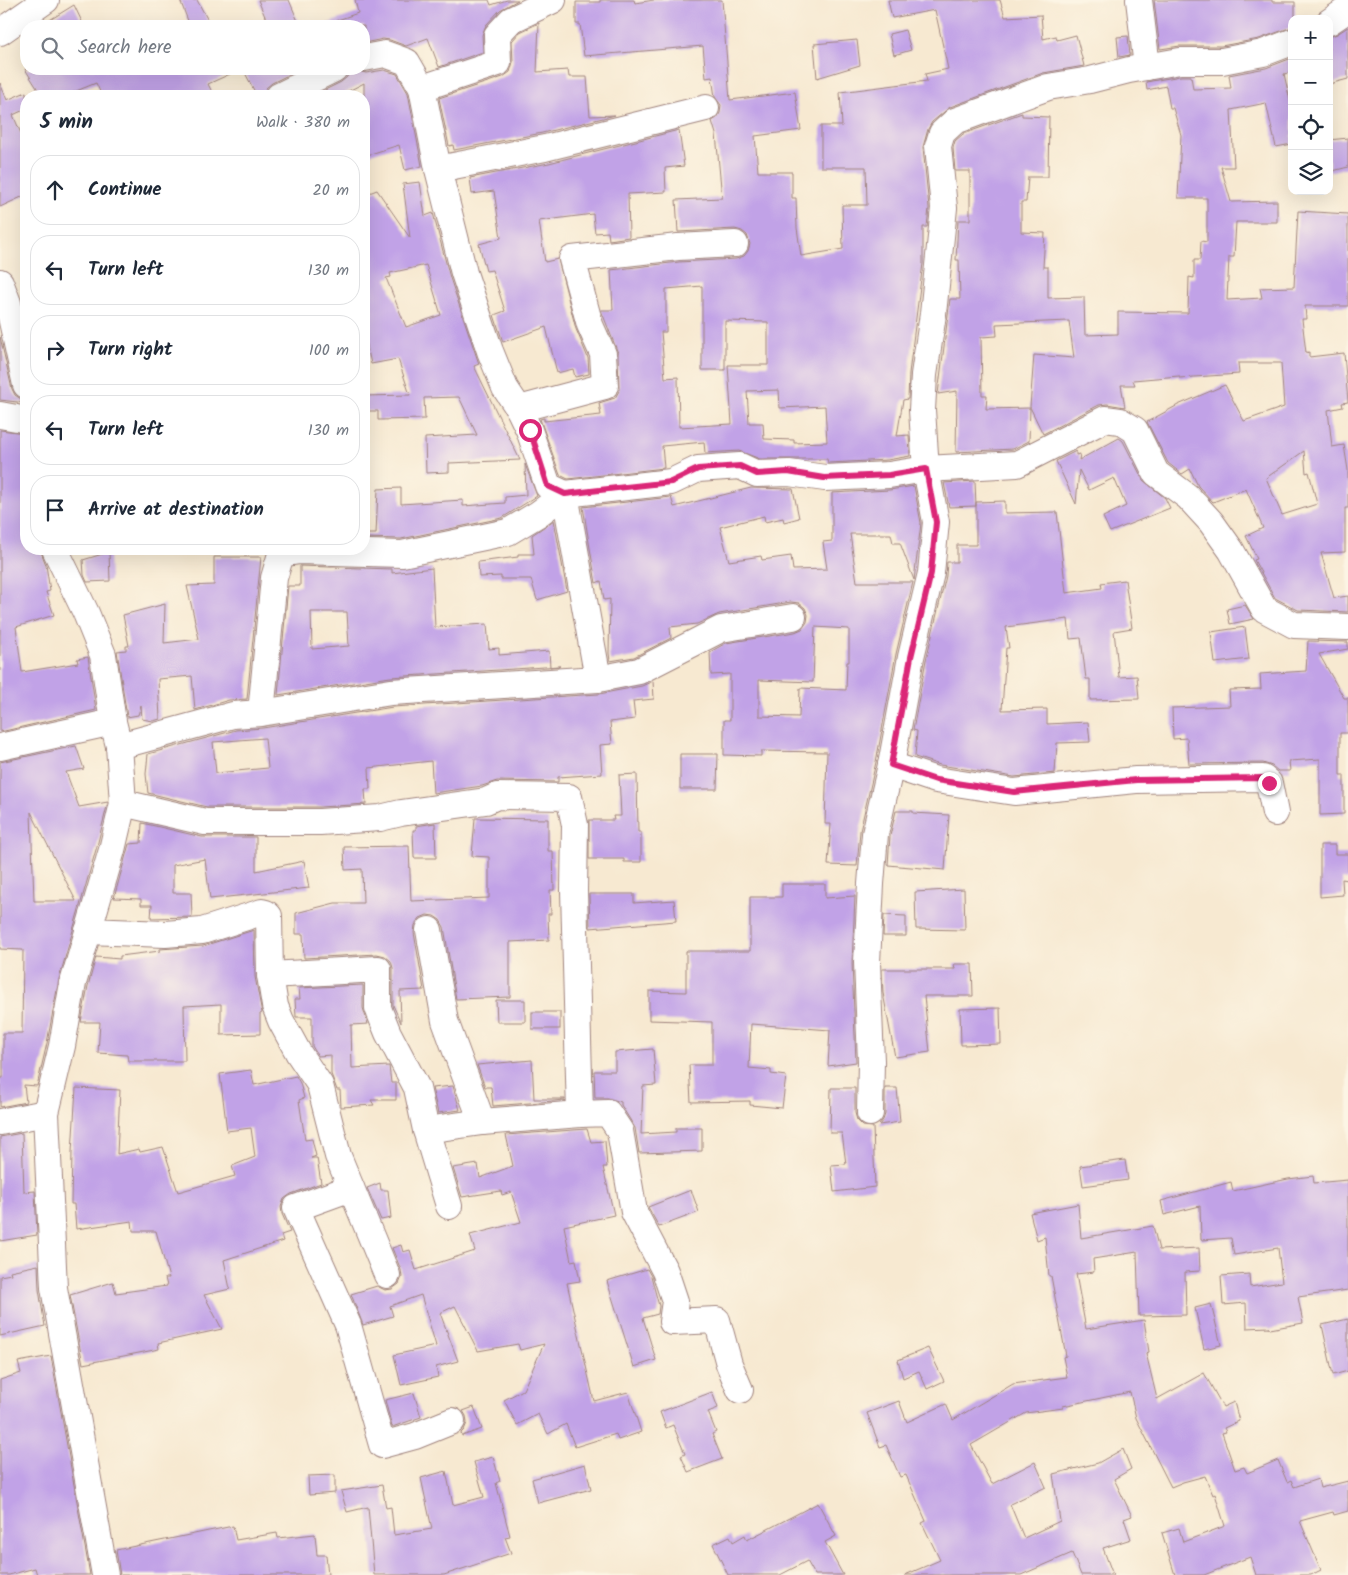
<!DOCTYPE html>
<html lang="en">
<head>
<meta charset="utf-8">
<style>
	:root { --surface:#fff; --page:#f2f2f3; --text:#1f2937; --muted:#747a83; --line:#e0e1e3 }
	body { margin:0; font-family:Kalam,sans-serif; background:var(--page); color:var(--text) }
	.controls { position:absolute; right:15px; top:15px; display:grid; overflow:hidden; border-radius:10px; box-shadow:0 5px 20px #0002 }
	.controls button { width:45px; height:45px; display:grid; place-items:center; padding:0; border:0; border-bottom:1px solid var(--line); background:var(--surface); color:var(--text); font:25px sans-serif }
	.stop { position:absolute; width:15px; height:15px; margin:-11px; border:4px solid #db2777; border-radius:50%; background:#fff }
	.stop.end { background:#db2777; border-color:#fff; box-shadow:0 1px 5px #0008 }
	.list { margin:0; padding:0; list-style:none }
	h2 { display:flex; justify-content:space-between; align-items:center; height:65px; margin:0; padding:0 20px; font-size:21px }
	h2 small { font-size:16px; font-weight:400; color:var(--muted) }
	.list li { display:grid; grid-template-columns:32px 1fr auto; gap:15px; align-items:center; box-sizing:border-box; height:70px; margin:0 10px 10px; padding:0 10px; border:1px solid var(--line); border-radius:20px }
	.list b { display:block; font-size:19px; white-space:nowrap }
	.list em { font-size:16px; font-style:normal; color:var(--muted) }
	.icon { flex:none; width:28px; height:28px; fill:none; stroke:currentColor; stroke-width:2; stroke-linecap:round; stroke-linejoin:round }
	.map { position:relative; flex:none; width:1348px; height:1575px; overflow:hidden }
	.search { position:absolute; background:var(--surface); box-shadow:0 5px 20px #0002; left:20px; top:20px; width:350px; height:55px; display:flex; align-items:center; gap:12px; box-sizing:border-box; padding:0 18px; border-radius:20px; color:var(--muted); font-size:19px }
	.panel { position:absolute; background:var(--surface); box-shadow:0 5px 20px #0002; left:20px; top:90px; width:350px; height:465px; border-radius:20px }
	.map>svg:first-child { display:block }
	.building { fill:#c1a2e7; fill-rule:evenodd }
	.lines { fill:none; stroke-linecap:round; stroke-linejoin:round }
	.minor-casing { stroke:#a0847e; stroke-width:28 }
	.minor { stroke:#fff; stroke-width:26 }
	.route { stroke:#db2777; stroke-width:6 }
</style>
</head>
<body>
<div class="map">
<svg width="1348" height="1575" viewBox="0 0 1348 1575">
	<rect width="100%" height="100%" fill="#fcf5e5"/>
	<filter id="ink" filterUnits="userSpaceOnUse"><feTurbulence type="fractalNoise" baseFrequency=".02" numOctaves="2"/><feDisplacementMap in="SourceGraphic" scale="10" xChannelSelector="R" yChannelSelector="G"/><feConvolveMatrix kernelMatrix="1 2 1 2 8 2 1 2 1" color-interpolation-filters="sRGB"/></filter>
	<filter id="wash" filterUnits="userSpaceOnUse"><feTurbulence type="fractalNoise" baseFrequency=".0096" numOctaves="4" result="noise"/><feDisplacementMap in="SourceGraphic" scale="20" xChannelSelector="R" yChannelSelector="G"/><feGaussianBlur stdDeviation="1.12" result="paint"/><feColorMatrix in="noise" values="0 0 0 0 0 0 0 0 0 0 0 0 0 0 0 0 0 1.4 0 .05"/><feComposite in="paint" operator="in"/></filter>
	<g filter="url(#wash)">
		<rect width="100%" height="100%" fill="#f7e9d1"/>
		<g id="blocks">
			<g class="building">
				<polygon points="180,0 197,0 211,26 190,26"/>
				<polygon points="258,0 289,0 300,26 269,26"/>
				<polygon points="355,0 489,0 491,5 507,0 518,0 500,10 486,25 482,35 483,52 439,67 428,38 406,46 390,40 383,39 364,43 364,26 326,26 326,24 358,13"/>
				<path d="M600,0H634L635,3L654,0H722L730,100L795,92L801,130L755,136L758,172H792V198H796L797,228L801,256L843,249L842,205H867L866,167H821V126H842L840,92L927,81L925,74L948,69L935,10L892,18L888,0H1000L1005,17L1041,15L1043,39L1056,36L1057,40L1076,35L1084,66L1043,73L950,107L932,122L928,129L923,147L929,208L927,227H923V263L909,373L908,399L903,400L897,436L909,435L910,456L887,460L828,463L827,459H760L739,451L705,453L704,442L662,446L664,468L568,479L560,475L540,419L544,418V421L601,415L599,403L615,398L619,391L618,353L601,310H613L611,270L679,262L736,259L744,256L748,251L750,244L747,235L742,231L735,229L678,232L676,200L722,198L716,134L712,121L717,118L720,113L721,105L715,97L712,77L706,78L703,46L584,56L580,24H576V2H600ZM702,286V370H725V321L768,322V365H728L732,424L679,427L678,377L665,378L661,332H666V289ZM779,390L780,408L825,406L827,442L794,443V440L764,439L763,423H749L747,391Z"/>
				<polygon points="1154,0 1272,0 1272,2 1295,2 1295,19 1292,19 1292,27 1259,39 1221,46 1180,46 1160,49"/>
				<polygon points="74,5 84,26 40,26"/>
				<polygon points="539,23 537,72 568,70 569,77 587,77 590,116 615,115 542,133 454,150 453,145 449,146 439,98 503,77 510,72 513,62 512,41 520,32"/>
				<polygon points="1348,27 1348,79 1329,84 1329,37 1337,34"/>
				<polygon points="905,30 911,50 894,55 889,34"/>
				<polygon points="1128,36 1130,55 1119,57 1117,37"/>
				<polygon points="857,40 860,65 817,78 814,44"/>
				<path d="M1292,58V72L1284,74L1292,109V144L1276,147L1266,103L1231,110L1234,167H1221L1231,202L1277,201V222H1236L1234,257H1229L1227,300L1262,298L1260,288L1294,287L1298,211L1348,214V306H1305L1306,319H1302L1306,353L1309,352V357L1344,353L1348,402L1342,403L1343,407L1328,410L1332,447L1344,445L1348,470V508H1345V552L1321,553L1334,598L1348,596V612L1298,610L1275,598L1254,560L1257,559L1246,536L1263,528L1246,489L1213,502L1198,486L1190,469L1182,474L1168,463L1147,422L1178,405L1225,385L1244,421L1284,407L1281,363H1238L1239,374L1179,378V376L1133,380L1135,385H1121L1125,407L1107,404L1099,405L1043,434L1030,407L1034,355L1074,358L1069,321L996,324L997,336L981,337L982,395H987L986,409L1030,408L1029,441L1013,449L956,452L957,391L938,394L950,299H960L959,260H956L958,220H970V171H955L953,148L955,141L963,134L1022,113V116L1049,117L1048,177H1028L1026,202H1021V232L1045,233L1043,267H1048V298L1084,297L1085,335L1118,334V312L1188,313L1189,277L1194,278V260H1200L1201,241L1207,242V198H1178L1181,135L1173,108H1170L1166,86L1147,90L1146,82L1181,76H1191L1193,89L1231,88L1229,75L1266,68ZM1304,451L1306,473L1309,472L1317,504L1282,515L1266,478Z"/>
				<polygon points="25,69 241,69 208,84 214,96 102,96 96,83 64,96 42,96"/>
				<polygon points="243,69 300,69 272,83 266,88 264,96 257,96"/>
				<polygon points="349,69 366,73 384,70 397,74 408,93 422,166 405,170 399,145 364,156 364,83 339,96 313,96 341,82 347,77"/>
				<polygon points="0,83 7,100 26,92 26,109 13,115 26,145 26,195 0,207"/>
				<polygon points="679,130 684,166 665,168 666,192 628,194 629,237 609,240 608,232 595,233 593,214 539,221 545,262 558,259 576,329 588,358 589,374 575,377 573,369 557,373 546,327 503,342 494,315 505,311 492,270 486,271 479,244 501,238 494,191 472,194 470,178 549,163"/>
				<polygon points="1348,138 1348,167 1329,172 1329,140"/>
				<path d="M420,182L425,216L433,213L450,278L479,364L474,366L520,460L449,463V472L426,473L425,438L477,435L459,397L424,398L425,419L378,420V411H364V396L410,395L398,359L371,364L364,332V195L377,190L410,238L403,184ZM426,265L441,315L406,327L386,278L391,277L390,273Z"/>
				<polygon points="0,337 12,389 15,395 21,399 26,400 26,403 0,400"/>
				<polygon points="0,430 26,433 26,549 40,549 46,565 50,591 46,592 54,615 16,627 22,672 78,663 77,659 88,657 96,710 0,732"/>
				<polygon points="1119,438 1123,441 1143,480 1165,498 1170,508 1110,532 1103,517 1126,506 1114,478 1089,490 1079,470 1076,504 1056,461 1076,451 1076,455 1080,454 1079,460"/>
				<polygon points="525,464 537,496 502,518 401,539 364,538 364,534 376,534 378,489 401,488 401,504 463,500 463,506 505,503 505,497 526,495"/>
				<polygon points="975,481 976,506 949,507 944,483"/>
				<path d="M914,486L921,523L914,580L900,543H893L891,534H850L857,582H913L896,654L876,762L860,831L857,866L828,865L831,824H825L827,752L761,751V756L724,755V720H730V674L711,675L710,652L726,643L795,632L802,629L807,622L808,615L805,608L799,603L791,602L719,614L697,624L670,627L671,638L634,657L610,661L609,653L610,599L604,600L601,581L596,583L583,507L671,497L674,507L751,488L793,489L799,518L784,522L783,518L765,522L764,516L720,527L729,561L761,556L762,560L791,556L793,570L827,569L823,542L832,541V493L890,490ZM815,627L849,629V662H847L846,690L800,688L799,717L759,716V680L813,682Z"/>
				<polygon points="1005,501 1005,513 1057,512 1066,593 1102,588 1101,583 1125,580 1132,628 1114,631 1119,677 1137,676 1139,699 1090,700 1090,679 1086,679 1081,638 1070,639 1068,619 1006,627 1009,648 1006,648 1002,710 1047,709 1047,724 1088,722 1090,742 1057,743 1055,773 1014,777 940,765 915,757 917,731 913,730 926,660 946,576 947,562 957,562 957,545 976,545 976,502"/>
				<polygon points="554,520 567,591 537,600 531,579 501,579 501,576 479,577 478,562 518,557 518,554 534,554 532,535"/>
				<polygon points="109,552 110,581 87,582 84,575 83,560"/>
				<polygon points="214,557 261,557 247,699 229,700 195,710 192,676 158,679 160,719 153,721 142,719 141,705 138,715 127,717 117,651 126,650 126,646 129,646 123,615 165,604 164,643 199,639 187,586 214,585"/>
				<path d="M300,566L392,569V573L432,568L435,627L487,624L489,649L499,648V655L549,651L550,667L560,666L390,677L278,695L288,586H300ZM311,612H347L349,646L312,649Z"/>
				<polygon points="1245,605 1254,619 1230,624 1227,609"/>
				<polygon points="1245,627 1249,659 1215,663 1211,632"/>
				<polygon points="1308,641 1348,642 1348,649 1319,654 1344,698 1348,698 1348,733 1340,733 1340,775 1344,775 1344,814 1320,815 1320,759 1289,761 1290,771 1278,771 1272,766 1263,763 1189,764 1187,738 1173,739 1172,708 1230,706 1229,690 1261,689 1260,674 1306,671"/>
				<path d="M653,681L654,699L633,701L635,719L610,722L612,744L600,745L602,774L558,777V782L497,781L482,786L433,793L431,761L369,768L370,789H365L366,804L320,807H207L148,793L146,774L148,754L236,730L263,728L393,707L599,694L642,686ZM265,738L268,768L216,773L213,742Z"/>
				<path d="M76,746L84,769L66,772L79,807L108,802L97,846L59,979L47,1043L37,1086L24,1085L26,1102L0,1107V1078H3V1033H22L23,950L0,949V762ZM31,812L76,901H34Z"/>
				<polygon points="680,754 718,754 717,789 680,789"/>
				<polygon points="637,774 638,832 641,832 641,862 624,862 624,859 589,859 589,820 614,820 613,816 621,816 619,775"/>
				<polygon points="896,811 913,811 913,813 949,815 945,870 888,865 890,836"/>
				<polygon points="475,818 548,819 548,851 553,851 554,890 550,890 551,914 548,914 549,940 510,942 510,997 456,999 444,927 440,920 434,916 427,915 420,918 415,925 414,933 424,990 400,991 401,1023 393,1005 393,968 391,961 385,956 377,954 304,958 303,934 296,934 296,913 335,903 363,903 362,869 345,870 344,847 409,846 411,901 489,898 489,857 472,856"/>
				<polygon points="142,823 202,837 256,837 256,871 304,861 309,888 210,899 205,859 173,865 173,893 191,893 192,917 151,918 152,905 141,905 141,899 114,898 129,844 141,843"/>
				<polygon points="435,823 436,858 414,858 413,830 416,830 416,826"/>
				<polygon points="1320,845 1335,845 1335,854 1348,854 1348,880 1342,879 1343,895 1320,897"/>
				<polygon points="782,884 825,884 825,898 855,896 852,963 856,1062 828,1066 830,1030 751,1024 749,1068 771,1070 771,1074 786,1076 782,1108 750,1105 750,1101 691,1102 689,1065 712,1065 712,1022 649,1020 649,991 686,992 686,951 750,951 750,897 782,897"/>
				<polygon points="964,889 965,930 916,929 915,892"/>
				<polygon points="589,894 634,894 634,903 674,900 676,921 590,928"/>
				<polygon points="884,915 906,916 906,936 883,936"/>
				<polygon points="254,930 255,977 262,1013 260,1014 260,1034 221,1035 221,1004 184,1006 185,1061 128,1061 127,1055 98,1053 100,1022 81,1022 88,986 96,957 120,959 120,956 160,951 160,949 203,946"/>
				<polygon points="954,964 972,964 973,996 924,996 930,1052 895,1057 883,993 882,969 955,969"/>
				<polygon points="363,985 363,1008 368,1024 351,1025 352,1068 389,1066 391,1083 396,1083 396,1100 371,1100 374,1105 341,1107 340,1090 337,1090 331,1074 331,1055 318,1056 312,1046 312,1017 296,1017 295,999 300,999 299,988"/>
				<polygon points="496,1000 525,1000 525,1022 497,1022"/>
				<polygon points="1000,1008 1001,1044 961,1045 960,1009"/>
				<rect x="532" y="1012" width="28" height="17"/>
				<polygon points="653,1049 656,1085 643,1086 641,1134 676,1132 676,1128 702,1128 702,1151 639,1153 635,1128 621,1105 621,1102 608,1098 595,1098 594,1071 615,1071 615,1052"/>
				<polygon points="532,1060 534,1099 565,1099 565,1100 493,1106 491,1087 485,1087 477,1065"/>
				<polygon points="251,1070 254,1085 296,1076 300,1083 304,1098 299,1100 305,1140 312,1139 316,1156 311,1158 317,1158 321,1183 291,1194 284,1199 281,1207 282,1214 290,1232 281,1235 283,1241 224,1260 230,1289 204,1295 222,1329 158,1343 159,1349 83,1364 70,1295 113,1282 116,1293 167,1286 165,1278 169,1278 156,1231 133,1231 132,1221 76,1229 74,1204 71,1204 72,1152 76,1088 120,1090 117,1154 139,1149 140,1152 163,1147 178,1192 235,1176 232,1166 255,1157 251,1128 227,1131 220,1074"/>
				<polygon points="453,1086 460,1110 438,1113 432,1088"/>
				<polygon points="831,1088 855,1088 855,1113 857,1120 863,1126 873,1127 875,1187 834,1192 831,1165 846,1164 842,1133 830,1133"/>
				<polygon points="885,1088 897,1088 900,1122 879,1125 883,1120 885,1114"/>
				<polygon points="587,1129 591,1142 605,1141 607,1167 603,1167 614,1215 564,1226 571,1261 576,1260 580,1281 567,1283 594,1401 628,1392 641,1432 618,1440 616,1434 575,1447 566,1424 548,1434 538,1414 517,1425 504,1400 523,1390 544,1344 520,1350 518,1344 478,1351 455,1306 440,1313 458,1361 436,1367 438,1377 401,1385 394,1355 436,1346 421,1295 390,1306 393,1316 363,1325 351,1294 377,1286 385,1290 392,1289 399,1284 402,1277 401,1270 392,1248 401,1245 403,1252 410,1250 416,1270 475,1251 470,1235 521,1222 511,1192 502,1195 501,1191 462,1197 453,1168 478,1164 480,1178 513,1166 506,1135"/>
				<polygon points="22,1133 24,1192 35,1191 37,1235 0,1241 0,1137"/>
				<polygon points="1125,1160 1128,1180 1083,1186 1080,1166"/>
				<polygon points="1313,1176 1314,1183 1348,1180 1348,1290 1298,1297 1303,1323 1270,1329 1269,1327 1247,1328 1246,1303 1223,1305 1221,1276 1249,1274 1250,1287 1282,1282 1278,1248 1234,1255 1231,1238 1201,1240 1200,1206 1164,1215 1161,1201 1231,1182 1233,1191 1288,1179"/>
				<polygon points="380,1183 381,1190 388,1190 391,1218 381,1220 367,1188"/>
				<polygon points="691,1190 699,1212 659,1227 648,1207"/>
				<polygon points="1078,1204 1081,1238 1153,1226 1159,1250 1199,1248 1200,1271 1185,1272 1186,1315 1139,1316 1137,1252 1093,1259 1094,1272 1076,1274 1086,1329 1144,1320 1149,1352 1146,1353 1157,1399 1204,1373 1223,1407 1234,1402 1239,1421 1224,1428 1226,1432 1222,1433 1235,1470 1244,1467 1247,1473 1278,1460 1287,1482 1291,1480 1294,1487 1318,1479 1320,1488 1348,1481 1348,1511 1334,1515 1333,1512 1300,1521 1321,1570 1311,1575 1256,1575 1250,1557 1204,1575 1175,1575 1162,1533 1179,1528 1183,1542 1225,1526 1215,1494 1213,1495 1205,1476 1183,1482 1171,1487 1136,1418 1130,1392 1063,1406 1063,1408 1026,1413 971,1445 992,1484 1035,1462 1046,1487 1010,1504 1024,1538 1060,1521 1053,1474 1098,1463 1123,1449 1131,1469 1114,1479 1132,1516 1124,1519 1131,1539 1103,1548 1113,1575 1081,1575 1072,1553 1021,1575 905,1575 940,1560 922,1523 926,1521 906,1475 900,1477 886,1445 880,1447 867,1413 899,1401 907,1422 946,1404 953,1420 1013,1384 1067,1377 1063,1357 1066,1356 1051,1276 1049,1276 1045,1237 1037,1240 1030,1213"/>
				<polygon points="38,1265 39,1290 45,1326 0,1336 0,1276 11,1274 10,1271"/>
				<polygon points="647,1269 651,1276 659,1306 658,1314 643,1318 656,1360 634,1367 607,1281"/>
				<polygon points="1211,1304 1221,1345 1204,1349 1195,1308"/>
				<polygon points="1348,1319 1348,1371 1333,1375 1322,1325"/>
				<polygon points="928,1348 944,1381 927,1389 919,1371 903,1378 898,1360"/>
				<polygon points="51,1356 90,1575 37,1575 35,1568 9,1575 0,1575 0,1380 21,1373 18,1362"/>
				<polygon points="712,1392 718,1408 708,1412 716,1432 712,1434 722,1459 688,1472 681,1456 685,1454 673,1425 666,1428 660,1412"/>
				<polygon points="414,1393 421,1417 392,1427 385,1400"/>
				<polygon points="474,1407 482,1429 462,1436 461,1433 464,1430 467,1423 466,1416 463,1411"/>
				<polygon points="493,1457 500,1481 496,1483 510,1536 505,1537 511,1553 444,1575 374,1575 368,1507 347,1512 341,1491 382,1485 386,1508 391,1507 394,1535 432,1529 421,1478 446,1471 453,1505 484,1497 474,1462"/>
				<polygon points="585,1464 591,1489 538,1503 532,1479"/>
				<polygon points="335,1475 335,1493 309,1495 308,1476"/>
				<polygon points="818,1503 836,1536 825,1542 843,1575 815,1575 807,1561 780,1575 728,1575 713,1544 730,1536 733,1542 745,1535 747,1540"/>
				<polygon points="233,1526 236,1540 277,1533 278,1538 315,1534 317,1555 326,1555 328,1575 120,1575 116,1550"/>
			</g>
		</g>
	</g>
	<g filter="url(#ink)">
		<use href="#blocks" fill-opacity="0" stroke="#a0847e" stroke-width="1"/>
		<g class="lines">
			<defs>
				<g id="minor">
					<polyline points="1139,0 1147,67"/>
					<polyline points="1329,22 1348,9"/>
					<polyline points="0,32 46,0"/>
					<polyline points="422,88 498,63 497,35 511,20 553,0"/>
					<polyline points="279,96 334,69"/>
					<polyline points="438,169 545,148 706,108"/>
					<polyline points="0,282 8,303 26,385"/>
					<polyline points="519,409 605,386 603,354 590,325 572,259 678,247 735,244"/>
					<polyline points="0,415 22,419 26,418"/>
					<polyline points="55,549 86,613 103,655 113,722 119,746 123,803 112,850 73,983 62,1046 46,1113 54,1288 105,1575"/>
					<polyline points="598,679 565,494 671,482 698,469 740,466 757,474 789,473 825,478 889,475 926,469 1017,464 1105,419 1120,421 1135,430 1156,473 1188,497 1211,522 1231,550 1264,609 1294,625 1348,627"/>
					<polyline points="261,713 274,578 281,554 299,551 402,554 508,532 538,514 565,494 548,486 529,430 519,409 505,388 490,351 464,273 438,169 422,88 407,62 385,54 364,58"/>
					<polyline points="119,746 233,715 261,713 391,692 598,679 639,671 721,629 793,617"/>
					<polyline points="0,747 113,722"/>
					<polyline points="891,765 936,780 1014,792 1136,780 1263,778 1269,783 1275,813"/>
					<polyline points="123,803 205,822 320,822 380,818 401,813 486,801 497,796 569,797 575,825 574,891 580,1114 608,1113 620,1131 634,1212 665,1271 675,1301 672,1322 717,1320 729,1364 740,1390"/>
					<polyline points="429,930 445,1021 482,1122 580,1114"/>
					<polyline points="88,931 165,934 202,931 262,912 266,913 269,916 270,975 275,1006 281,1021 299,1054 320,1085 338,1156 387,1275"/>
					<polyline points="270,975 378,969 378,1008 388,1033 417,1088 426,1130 482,1122"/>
					<polyline points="870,1113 871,1061 867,962 871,884 875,834 891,765 911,657 931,573 936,522 926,469 922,410 924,375 933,314 944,208 938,146 942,133 955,121 1048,87 1090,80 1129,70 1180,61 1222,61 1263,53 1292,42"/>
					<polyline points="0,1122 46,1113"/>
					<polyline points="426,1130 449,1206"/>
					<polyline points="351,1188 296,1208 348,1325 382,1445 415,1436 452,1421"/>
				</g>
			</defs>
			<use href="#minor" class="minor-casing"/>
			<use href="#minor" class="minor"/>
		</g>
	</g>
	<g class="lines" filter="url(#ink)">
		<polyline class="route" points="530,430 548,486 565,494 617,488 671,482 698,469 740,466 757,474 788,472 824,478 889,475 926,469 936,522 931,573 911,657 891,765 936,780 1014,792 1136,780 1263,778 1269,783"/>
	</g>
</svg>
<div class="controls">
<button>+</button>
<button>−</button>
<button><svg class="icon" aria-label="locate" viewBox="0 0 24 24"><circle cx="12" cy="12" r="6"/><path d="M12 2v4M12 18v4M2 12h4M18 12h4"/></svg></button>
<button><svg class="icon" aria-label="layers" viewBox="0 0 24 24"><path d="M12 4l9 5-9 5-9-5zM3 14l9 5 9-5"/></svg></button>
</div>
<div class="stop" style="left:530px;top:430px"></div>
<div class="stop end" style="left:1269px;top:783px"></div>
<div class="search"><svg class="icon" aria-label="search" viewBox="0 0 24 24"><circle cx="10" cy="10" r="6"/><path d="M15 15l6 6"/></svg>Search here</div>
<section class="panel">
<h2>5 min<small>Walk · 380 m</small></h2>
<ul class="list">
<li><svg class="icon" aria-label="ahead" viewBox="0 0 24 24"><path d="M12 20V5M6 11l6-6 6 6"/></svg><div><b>Continue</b></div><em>20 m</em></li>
<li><svg class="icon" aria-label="left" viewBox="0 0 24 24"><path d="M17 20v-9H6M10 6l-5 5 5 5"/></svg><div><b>Turn left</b></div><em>130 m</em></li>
<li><svg class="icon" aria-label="right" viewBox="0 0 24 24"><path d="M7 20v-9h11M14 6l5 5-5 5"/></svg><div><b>Turn right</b></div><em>100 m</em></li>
<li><svg class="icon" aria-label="left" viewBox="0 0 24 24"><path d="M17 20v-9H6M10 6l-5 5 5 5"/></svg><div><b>Turn left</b></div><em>130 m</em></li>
<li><svg class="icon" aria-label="arrive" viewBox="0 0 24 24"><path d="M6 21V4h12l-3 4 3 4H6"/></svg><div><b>Arrive at destination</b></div></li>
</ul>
</section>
</div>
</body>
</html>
